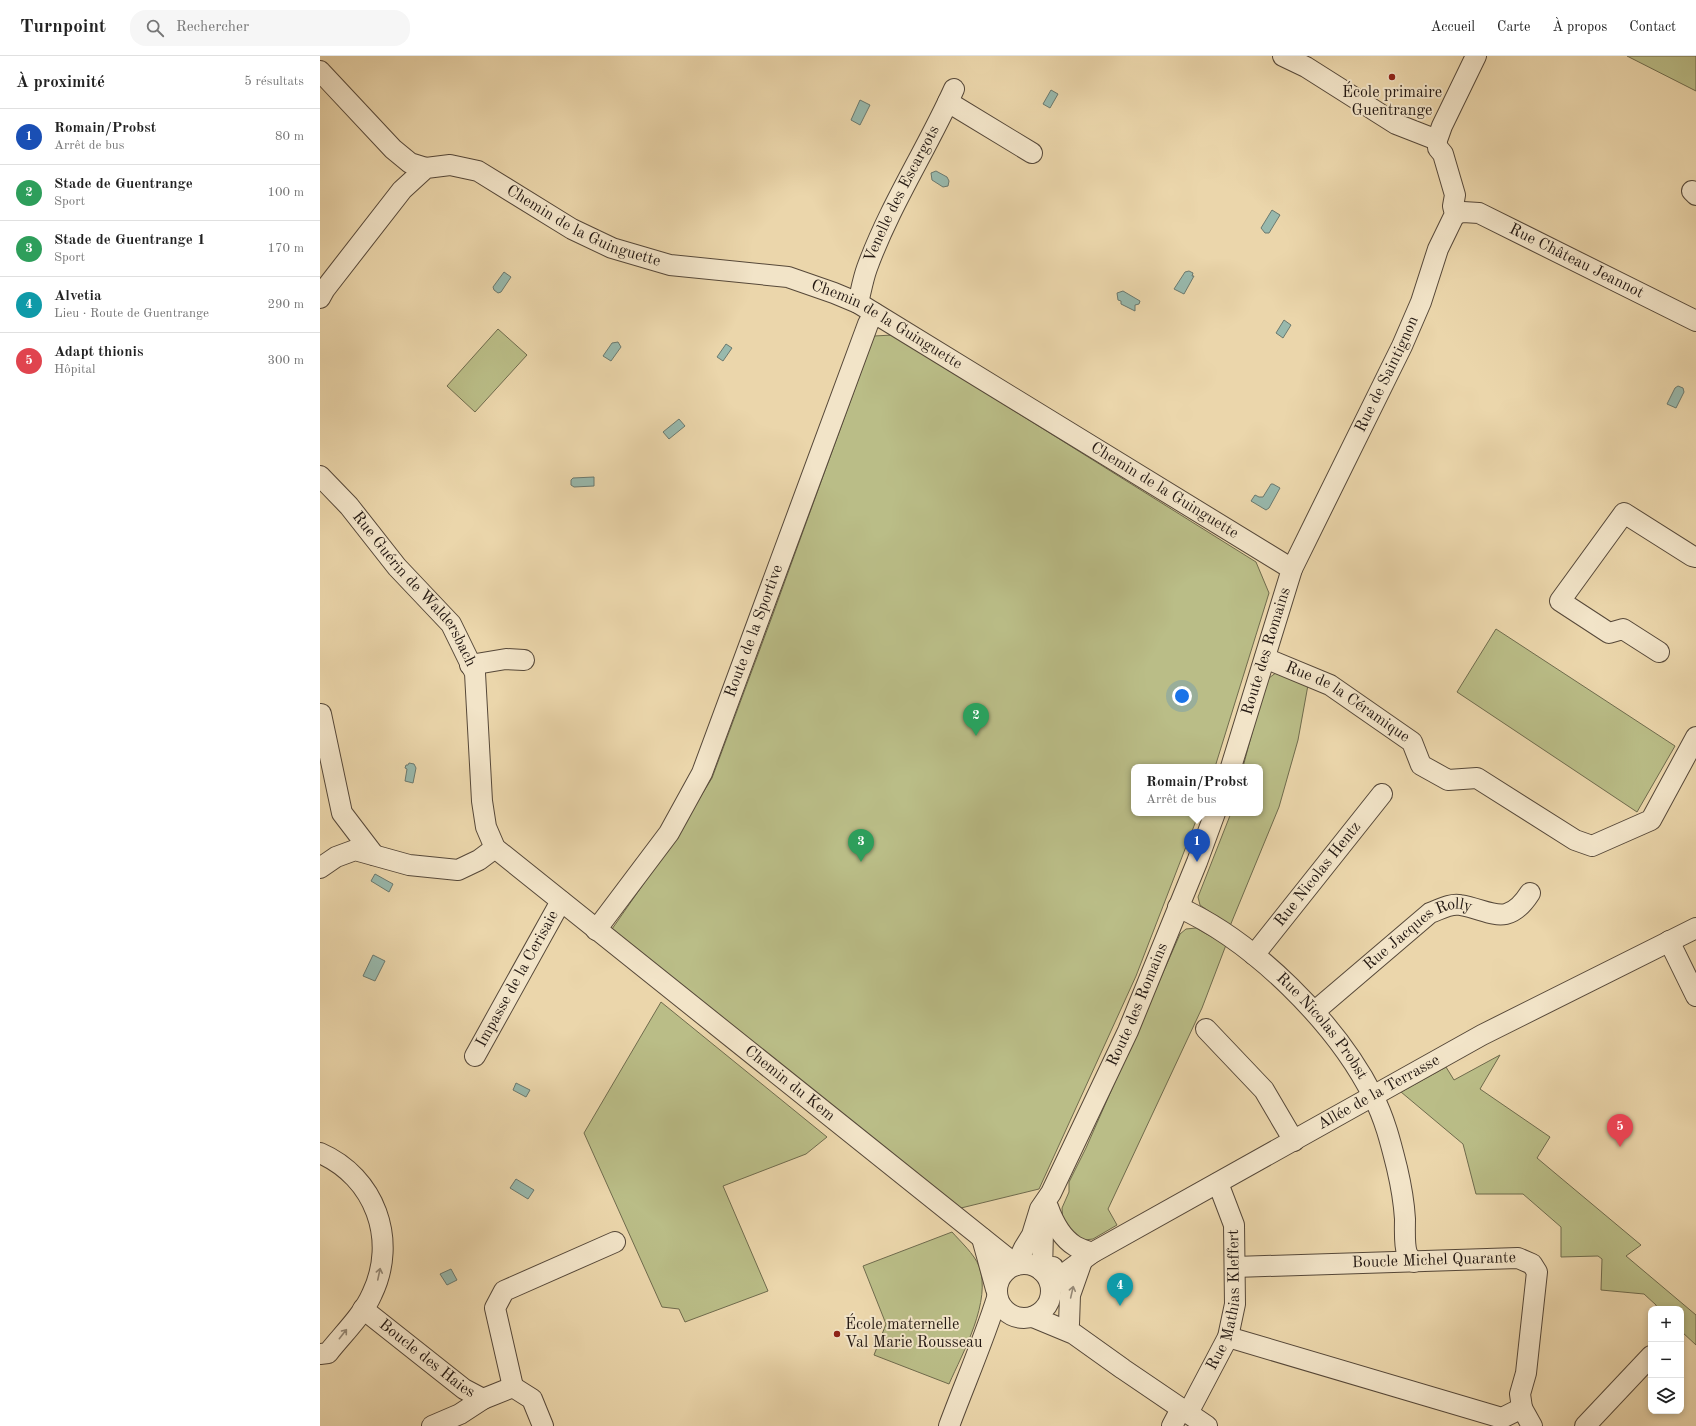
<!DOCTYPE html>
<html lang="fr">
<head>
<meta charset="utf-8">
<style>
	:root { --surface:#fff; --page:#f6f6f6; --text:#222; --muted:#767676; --line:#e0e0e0; --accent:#d93025 }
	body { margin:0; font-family:"Old Standard TT",serif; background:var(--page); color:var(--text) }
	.controls { position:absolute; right:12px; bottom:12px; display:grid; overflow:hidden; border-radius:8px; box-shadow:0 2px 6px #0003 }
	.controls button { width:36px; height:36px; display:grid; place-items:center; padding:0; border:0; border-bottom:1px solid var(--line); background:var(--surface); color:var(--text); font:20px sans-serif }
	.you { position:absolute; left:862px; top:640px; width:14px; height:14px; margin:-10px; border:3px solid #fff; border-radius:50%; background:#1a73e8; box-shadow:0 0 0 6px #1a73e833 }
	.badge { display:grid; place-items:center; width:26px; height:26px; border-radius:50%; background:var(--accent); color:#fff; font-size:13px; font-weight:700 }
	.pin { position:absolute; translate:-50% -33px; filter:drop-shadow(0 1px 2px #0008) }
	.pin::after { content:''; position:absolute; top:21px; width:14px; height:12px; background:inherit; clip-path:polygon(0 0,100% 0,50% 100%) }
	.popup { position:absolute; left:811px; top:708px; width:132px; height:52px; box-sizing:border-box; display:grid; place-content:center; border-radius:8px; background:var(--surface); filter:drop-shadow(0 1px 3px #0005); font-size:13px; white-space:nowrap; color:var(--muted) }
	.popup b { font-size:15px; color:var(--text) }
	.popup::after { content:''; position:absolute; left:50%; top:100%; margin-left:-8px; border:8px solid transparent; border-top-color:var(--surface) }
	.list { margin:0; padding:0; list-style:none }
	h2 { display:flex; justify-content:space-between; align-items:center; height:52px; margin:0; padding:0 16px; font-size:17px }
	h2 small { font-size:13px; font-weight:400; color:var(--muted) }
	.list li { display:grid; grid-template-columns:26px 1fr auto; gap:12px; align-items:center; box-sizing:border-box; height:56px; padding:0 16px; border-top:1px solid var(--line) }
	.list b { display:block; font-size:15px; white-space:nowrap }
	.list p { margin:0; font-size:13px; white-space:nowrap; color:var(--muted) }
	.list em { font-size:13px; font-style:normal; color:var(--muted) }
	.icon { flex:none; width:22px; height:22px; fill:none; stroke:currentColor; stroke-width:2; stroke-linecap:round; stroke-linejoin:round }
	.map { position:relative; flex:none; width:1376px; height:1370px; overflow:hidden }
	header { display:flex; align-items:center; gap:24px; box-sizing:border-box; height:56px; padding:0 20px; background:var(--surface); border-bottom:1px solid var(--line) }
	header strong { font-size:19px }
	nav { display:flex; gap:22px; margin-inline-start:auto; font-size:14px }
	.search { width:280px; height:36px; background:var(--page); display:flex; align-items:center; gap:10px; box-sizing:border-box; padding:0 14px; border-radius:16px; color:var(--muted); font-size:15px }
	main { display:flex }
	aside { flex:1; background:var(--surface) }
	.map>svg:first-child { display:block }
	.green { fill:#babd87; stroke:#6f6b4d }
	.water { fill:#98b9ad; stroke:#6a796f }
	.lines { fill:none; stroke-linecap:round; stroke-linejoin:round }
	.minor-casing { stroke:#564839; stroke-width:22 }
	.minor { stroke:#f2e4c8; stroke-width:20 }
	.oneway { stroke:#958977 }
	.poi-dot { fill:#8f2418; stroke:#f2e4c8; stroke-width:1.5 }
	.labels { text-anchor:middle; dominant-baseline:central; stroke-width:4; stroke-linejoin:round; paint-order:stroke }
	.poi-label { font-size:16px; fill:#241913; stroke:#f2e4c8 }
	.street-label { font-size:16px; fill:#241913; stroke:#f2e4c8 }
</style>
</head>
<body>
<header>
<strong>Turnpoint</strong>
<div class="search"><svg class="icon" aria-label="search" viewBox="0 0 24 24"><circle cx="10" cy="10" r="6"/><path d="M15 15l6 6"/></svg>Rechercher</div>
<nav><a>Accueil</a><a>Carte</a><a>À propos</a><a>Contact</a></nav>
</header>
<main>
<aside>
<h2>À proximité<small>5 résultats</small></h2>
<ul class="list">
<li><span class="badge" style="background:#1a4fb4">1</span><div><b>Romain/Probst</b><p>Arrêt de bus</p></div><em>80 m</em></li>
<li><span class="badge" style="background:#2e9e5b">2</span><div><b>Stade de Guentrange</b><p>Sport</p></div><em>100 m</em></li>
<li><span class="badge" style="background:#2e9e5b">3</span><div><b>Stade de Guentrange 1</b><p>Sport</p></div><em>170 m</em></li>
<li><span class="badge" style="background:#0f9aa8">4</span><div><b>Alvetia</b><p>Lieu · Route de Guentrange</p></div><em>290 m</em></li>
<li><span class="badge" style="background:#e0444e">5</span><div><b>Adapt thionis</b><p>Hôpital</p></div><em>300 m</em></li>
</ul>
</aside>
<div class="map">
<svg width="1376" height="1370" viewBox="0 0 1376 1370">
	<rect width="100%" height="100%" fill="#ebd6ab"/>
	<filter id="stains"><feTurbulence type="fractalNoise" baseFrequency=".005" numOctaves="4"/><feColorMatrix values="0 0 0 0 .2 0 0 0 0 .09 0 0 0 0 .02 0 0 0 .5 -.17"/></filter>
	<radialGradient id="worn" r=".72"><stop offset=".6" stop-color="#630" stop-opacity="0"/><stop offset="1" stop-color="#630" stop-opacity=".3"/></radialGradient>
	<g class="green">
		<polygon points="1307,0 1376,0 1376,35"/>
		<polygon points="178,273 207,299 155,356 127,330"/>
		<polygon points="573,279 936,506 949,537 895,711 814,711 814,757 879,757 816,920 719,1133 641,1152 426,983 292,873 352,787 392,722 453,558 554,280"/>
		<polygon points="1176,573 1355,690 1317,756 1137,636"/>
		<polygon points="957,616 988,629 978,684 959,751 910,870 880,849 878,841 911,757 940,757 940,711 923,711 945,628 949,622"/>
		<polygon points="876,872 906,889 882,952 788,1153 797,1169 773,1183 756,1185 743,1168 742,1152 749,1136 749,1126 766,1092 860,878 866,873"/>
		<polygon points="341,946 507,1081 486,1098 403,1130 448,1235 365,1266 359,1253 342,1251 264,1077"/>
		<polygon points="1180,999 1160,1033 1230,1081 1217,1102 1321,1189 1306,1200 1376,1259 1376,1289 1362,1276 1361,1277 1361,1253 1337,1253 1336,1249 1324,1238 1281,1234 1282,1203 1278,1200 1241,1201 1241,1171 1203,1138 1156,1138 1143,1088 1081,1036 1126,1011 1134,1024"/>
		<path d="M632,1176C641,1186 654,1198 659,1210C672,1245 643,1296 629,1328L554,1299L566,1268L543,1210Z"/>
	</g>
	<g class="water">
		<polygon points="731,34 738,38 730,52 723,48"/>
		<polygon points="540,44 550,49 540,69 531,64"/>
		<polygon points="616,115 627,121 629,125 628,130 623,131 612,124 611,117"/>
		<polygon points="952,154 960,159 949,177 945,177 941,172"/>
		<polygon points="869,215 873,217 872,220 874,220 864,238 854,233 865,216"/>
		<polygon points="184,216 191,221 181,236 178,237 174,234 173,231"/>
		<polygon points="803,235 820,245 819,248 815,249 815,255 801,248 801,245 798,244 797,237"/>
		<polygon points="964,264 971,269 963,282 956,277"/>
		<polygon points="298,286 301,291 291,305 283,300 292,287"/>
		<polygon points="406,288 412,292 403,305 397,301"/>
		<polygon points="1358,330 1363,332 1364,336 1356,352 1347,348 1355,332"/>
		<polygon points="359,363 365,370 349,383 343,376"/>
		<polygon points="274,421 274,430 254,431 251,429 251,424 253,422"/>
		<polygon points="951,428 953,428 960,432 949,452 946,454 931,445 935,439 939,441 943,441"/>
		<polygon points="89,707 94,708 96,712 93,727 85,725 87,713 85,712 86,709 88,709"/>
		<polygon points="55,818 73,828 69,836 51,825"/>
		<polygon points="53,899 65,905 55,925 43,920"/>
		<polygon points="196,1027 210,1034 206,1041 193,1034"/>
		<polygon points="196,1123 214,1134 208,1143 190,1132"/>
		<polygon points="131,1213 137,1224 127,1229 120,1218"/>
	</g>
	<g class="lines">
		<defs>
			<g id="minor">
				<polyline points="963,0 986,11 1076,68 1117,84"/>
				<polyline points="0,15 73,93 90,107 106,112"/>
				<polyline points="628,46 712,97"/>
				<polyline points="1117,84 1122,70 1156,0"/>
				<polyline points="1372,135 1376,139"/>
				<path id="s1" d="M1135,158L1143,156L1159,157L1376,265"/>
				<path id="s2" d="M0,242L5,233L82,134L106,112L130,109L158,115L252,173L292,192L350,209L468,221L514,237L538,247L972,513"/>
				<path id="s3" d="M538,247C541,235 543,223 547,212C570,149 607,93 634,33"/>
				<path id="s4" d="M0,420L29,450L77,511L131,568L155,617L162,745L166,771L175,792L696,1209"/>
				<polyline points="1339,596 1303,573 1289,577 1240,545 1304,457 1372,500 1376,501"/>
				<path id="s5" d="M945,602L1010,629L1092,686L1101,709L1128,724L1157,722L1255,784L1272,790L1331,764L1376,681"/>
				<polyline points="150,609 186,603 204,604"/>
				<polyline points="1,658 22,757 54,799"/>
				<path id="s6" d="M911,711L972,513L1082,290L1101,246L1118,193L1135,158L1133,150L1135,139L1123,98L1118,92"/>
				<polyline points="0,812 16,801 35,794 89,809 138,814 159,804 175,792"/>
				<path id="s7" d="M858,851C934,885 1016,967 1053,1040C1065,1063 1071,1088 1077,1112C1081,1129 1084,1147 1085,1163C1085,1172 1084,1189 1087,1197C1088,1200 1092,1204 1094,1206"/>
				<path id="s8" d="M276,874L349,777L382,717L548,268L554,257"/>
				<polyline points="1349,885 1376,940"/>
				<path id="s9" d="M934,899L1062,738"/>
				<path id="s10" d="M995,955L1110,857C1119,854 1130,847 1140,849C1171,854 1187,873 1210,837"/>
				<polyline points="886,973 944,1034 974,1085"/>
				<path id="s11" d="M155,1000L241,845"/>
				<path d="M0,1097C55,1121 78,1184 52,1238C43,1259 22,1279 8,1297L0,1298"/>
				<path d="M728,1151C733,1165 742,1182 755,1190C760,1193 767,1195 772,1197"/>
				<polyline points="726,1162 723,1175 722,1215 733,1211"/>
				<polyline points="662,1182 676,1233"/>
				<circle cx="704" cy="1235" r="27"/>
				<path id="s12" d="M696,1209L704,1192L712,1179L720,1153L731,1137L808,975L877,806L895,757"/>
				<path id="s13" d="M915,1211L1198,1202L1212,1208L1217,1216L1206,1317L1200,1338L1202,1352"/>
				<path id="s14" d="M731,1231L745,1217L772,1197L1162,979L1376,872"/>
				<path id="s15" d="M43,1253L144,1333L163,1343L193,1331L212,1343L223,1370"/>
				<polyline points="713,1261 754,1278 803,1313 887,1370"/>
				<polyline points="749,1268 750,1239 762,1205"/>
				<polyline points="908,1281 1182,1362 1202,1352 1212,1370"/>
				<polyline points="193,1331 175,1252 184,1235 295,1186"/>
				<path id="s16" d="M868,1357L908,1281L915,1248L914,1169L898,1127"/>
				<polyline points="112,1370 140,1358 163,1343"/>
				<path d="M629,1370C645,1327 663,1286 677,1242"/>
				<polyline points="852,1370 861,1353"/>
				<polyline points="1265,1370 1331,1300"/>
			</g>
		</defs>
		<use href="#minor" class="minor-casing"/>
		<use href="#minor" class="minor"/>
	</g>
	<defs><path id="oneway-shaft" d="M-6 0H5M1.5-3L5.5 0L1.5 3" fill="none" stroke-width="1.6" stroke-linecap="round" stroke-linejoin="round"/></defs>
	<g class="oneway">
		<use href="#oneway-shaft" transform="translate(59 1218) rotate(-78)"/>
		<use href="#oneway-shaft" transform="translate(752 1236) rotate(-77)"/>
		<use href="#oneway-shaft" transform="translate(23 1278) rotate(-52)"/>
	</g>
	<g class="poi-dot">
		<circle cx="1072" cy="21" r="4"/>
		<circle cx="517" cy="1278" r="4"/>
	</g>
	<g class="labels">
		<g class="poi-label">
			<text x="1072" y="37">École primaire<tspan x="1072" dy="18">Guentrange</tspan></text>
			<text x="525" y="1269" text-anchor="start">École maternelle<tspan x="525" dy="18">Val Marie Rousseau</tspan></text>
		</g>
		<g class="street-label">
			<text stroke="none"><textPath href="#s3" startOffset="118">Venelle des Escargots</textPath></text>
			<text stroke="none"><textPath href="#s2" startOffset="341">Chemin de la Guinguette</textPath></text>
			<text stroke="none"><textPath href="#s1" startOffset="133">Rue Château Jeannot</textPath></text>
			<text stroke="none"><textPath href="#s2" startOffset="665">Chemin de la Guinguette</textPath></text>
			<text stroke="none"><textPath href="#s6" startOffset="424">Rue de Saintignon</textPath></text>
			<text stroke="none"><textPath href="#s2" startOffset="989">Chemin de la Guinguette</textPath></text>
			<text stroke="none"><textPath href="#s4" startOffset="148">Rue Guérin de Waldersbach</textPath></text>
			<text stroke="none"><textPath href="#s8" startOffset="341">Route de la Sportive</textPath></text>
			<text stroke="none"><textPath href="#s6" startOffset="121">Route des Romains</textPath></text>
			<text stroke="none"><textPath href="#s5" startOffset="94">Rue de la Céramique</textPath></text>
			<text stroke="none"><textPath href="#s9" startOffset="103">Rue Nicolas Hentz</textPath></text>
			<text stroke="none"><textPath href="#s10" startOffset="131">Rue Jacques Rolly</textPath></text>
			<text stroke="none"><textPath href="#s11" startOffset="88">Impasse de la Cerisaie</textPath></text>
			<text stroke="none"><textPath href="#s12" startOffset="288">Route des Romains</textPath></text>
			<text stroke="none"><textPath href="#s7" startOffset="189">Rue Nicolas Probst</textPath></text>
			<text stroke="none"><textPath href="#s4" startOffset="807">Chemin du Kem</textPath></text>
			<text stroke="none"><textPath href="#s14" startOffset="382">Allée de la Terrasse</textPath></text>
			<text stroke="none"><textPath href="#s13" startOffset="199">Boucle Michel Quarante</textPath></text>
			<text stroke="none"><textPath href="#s16" startOffset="122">Rue Mathias Kleffert</textPath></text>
			<text stroke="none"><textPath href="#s15" startOffset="81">Boucle des Haies</textPath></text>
		</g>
	</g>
	<rect width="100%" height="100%" filter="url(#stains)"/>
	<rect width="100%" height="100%" fill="url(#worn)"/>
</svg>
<div class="controls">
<button>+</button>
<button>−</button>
<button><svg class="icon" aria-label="layers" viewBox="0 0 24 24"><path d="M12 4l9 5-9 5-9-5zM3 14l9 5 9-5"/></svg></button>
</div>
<div class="you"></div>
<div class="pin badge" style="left:877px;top:806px;background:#1a4fb4">1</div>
<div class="popup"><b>Romain/Probst</b>Arrêt de bus</div>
<div class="pin badge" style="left:656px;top:680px;background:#2e9e5b">2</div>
<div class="pin badge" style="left:541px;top:806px;background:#2e9e5b">3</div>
<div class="pin badge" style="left:800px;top:1250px;background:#0f9aa8">4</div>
<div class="pin badge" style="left:1300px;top:1091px;background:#e0444e">5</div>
</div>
</main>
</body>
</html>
